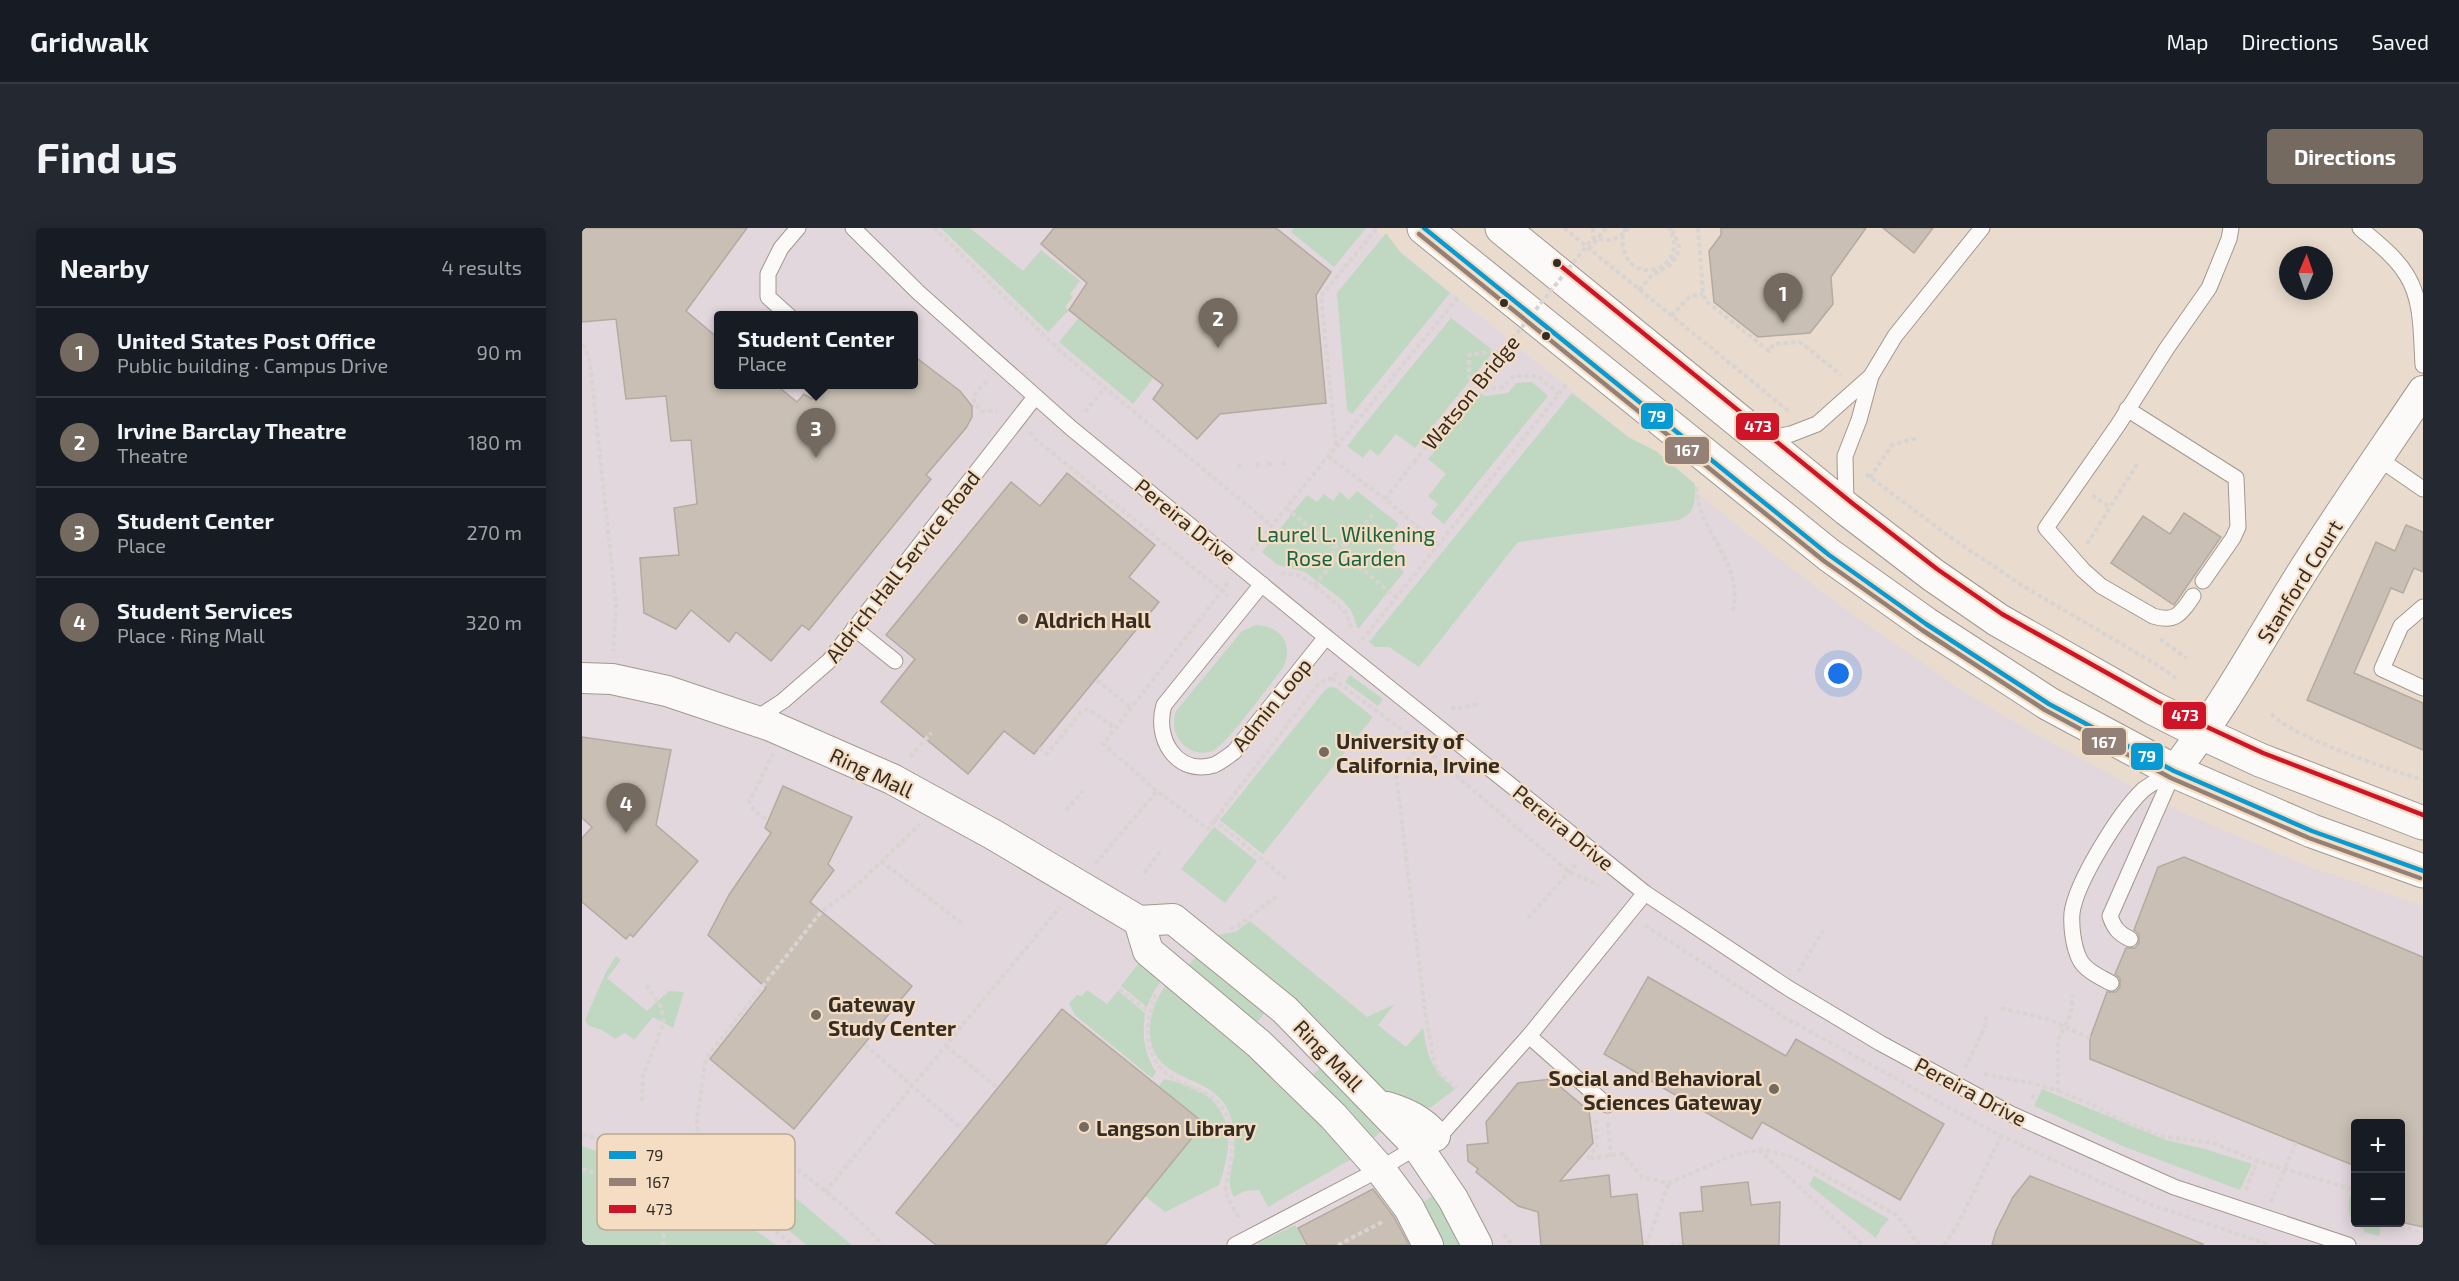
<!DOCTYPE html>
<html lang="en">
<head>
<meta charset="utf-8">
<style>
	:root { --surface:#171b24; --page:#242831; --text:#f1f3f6; --muted:#9ea1a6; --line:#363941; --accent:#746a5f }
	body { margin:0; font-family:"Exo 2",sans-serif; background:var(--page); color:var(--text) }
	.controls { position:absolute; right:18px; bottom:18px; display:grid; overflow:hidden; border-radius:6px; box-shadow:0 3px 15px #0003 }
	.controls button { width:54px; height:54px; display:grid; place-items:center; padding:0; border:0; border-bottom:2px solid var(--line); background:var(--surface); color:var(--text); font:30px sans-serif }
	.compass { position:absolute; left:1697px; top:18px; width:54px; height:54px; border-radius:50%; background:var(--surface); box-shadow:0 3px 15px #0003; rotate:2deg }
	.you { position:absolute; left:1257px; top:446px; width:21px; height:21px; margin:-15px; border:4px solid #fff; border-radius:50%; background:#1a73e8; box-shadow:0 0 0 9px #1a73e833 }
	.badge { display:grid; place-items:center; width:39px; height:39px; border-radius:50%; background:var(--accent); color:#fff; font-size:20px; font-weight:700 }
	.pin { position:absolute; translate:-50% -50px; filter:drop-shadow(0 2px 3px #0008) }
	.pin::after { content:''; position:absolute; top:32px; width:21px; height:18px; background:inherit; clip-path:polygon(0 0,100% 0,50% 100%) }
	.popup { position:absolute; left:132px; top:83px; width:204px; height:78px; box-sizing:border-box; display:grid; place-content:center; border-radius:6px; background:var(--surface); filter:drop-shadow(0 2px 4px #0005); font-size:20px; white-space:nowrap; color:var(--muted) }
	.popup b { font-size:22px; color:var(--text) }
	.popup::after { content:''; position:absolute; left:50%; top:100%; margin-left:-12px; border:12px solid transparent; border-top-color:var(--surface) }
	.list { margin:0; padding:0; list-style:none }
	h2 { display:flex; justify-content:space-between; align-items:center; height:78px; margin:0; padding:0 24px; font-size:26px }
	h2 small { font-size:20px; font-weight:400; color:var(--muted) }
	.list li { display:grid; grid-template-columns:39px 1fr auto; gap:18px; align-items:center; box-sizing:border-box; height:90px; padding:0 24px; border-top:2px solid var(--line) }
	.list b { display:block; font-size:22px; white-space:nowrap }
	.list p { margin:0; font-size:20px; white-space:nowrap; color:var(--muted) }
	.list em { font-size:20px; font-style:normal; color:var(--muted) }
	.map { position:relative; flex:none; width:1841px; height:1017px; overflow:hidden; border-radius:6px }
	header { display:flex; align-items:center; gap:36px; box-sizing:border-box; height:84px; padding:0 30px; background:var(--surface); border-bottom:2px solid var(--line) }
	header strong { font-size:28px }
	nav { display:flex; gap:33px; margin-inline-start:auto; font-size:21px }
	.intro { display:flex; align-items:center; justify-content:space-between; box-sizing:border-box; height:144px; padding:0 36px }
	h1 { margin:0; font-size:42px }
	.button { padding:15px 27px; border-radius:6px; background:var(--accent); color:#fff; font-size:21px; font-weight:700 }
	main { display:flex; gap:36px; padding:0 36px }
	aside { flex:1; background:var(--surface); border-radius:6px; box-shadow:0 3px 15px #0003 }
	.map>svg:first-child { display:block }
	.education { fill:#e2d7dc; fill-rule:evenodd }
	.green { fill:#c0d8c1 }
	.building { fill:#c9bfb4; stroke:#b4aa9f; stroke-width:1.5 }
	.lines { fill:none; stroke-linecap:round; stroke-linejoin:round }
	.lane-casing { stroke:#a2988e; stroke-width:17 }
	.street-casing { stroke:#a2988e; stroke-width:32 }
	.secondary-casing { stroke:#a2988e; stroke-width:35 }
	.path { stroke:#d8d4d1; stroke-width:4; stroke-dasharray:4.5 3; stroke-linecap:butt }
	.lane { stroke:#fcfaf8; stroke-width:15 }
	.street { stroke:#fcfaf8; stroke-width:30 }
	.secondary { stroke:#fcfaf8; stroke-width:33 }
	.path-bridge { stroke:#d8d4d1; stroke-width:4; stroke-dasharray:4.5 3; stroke-linecap:butt }
	.bus-1-casing { stroke:#f4ddc3; stroke-width:9 }
	.bus-2-casing { stroke:#f4ddc3; stroke-width:9 }
	.bus-3-casing { stroke:#f4ddc3; stroke-width:9 }
	.bus-1 { stroke:#089bd3; stroke-width:4.5 }
	.bus-2 { stroke:#938177; stroke-width:4.5 }
	.bus-3 { stroke:#cf1429; stroke-width:4.5 }
	.bus-dot { fill:#352c23; stroke:#f4ddc3; stroke-width:2 }
	.poi-dot { fill:#746a5f; stroke:#f4ddc3; stroke-width:2 }
	.labels { text-anchor:middle; dominant-baseline:central; stroke-width:4.5; stroke-linejoin:round; paint-order:stroke }
	.street-label { font-size:21px; fill:#352c23; stroke:#f4ddc3 }
	.park-label { font-size:21px; fill:#186543; stroke:#f4ddc3 }
	.poi-label { font-size:21px; font-weight:bold; fill:#352c23; stroke:#f4ddc3; text-anchor:start }
	.key { fill:#f4ddc3; stroke:#bba893; stroke-width:1.5 }
	.key-label { font-size:16px; fill:#352c23 }
	.line-badge { stroke:#f4ddc3; stroke-width:2 }
	.badge-label { font-size:16px; text-anchor:middle; font-weight:bold; fill:#fff }
</style>
</head>
<body>
<header>
<strong>Gridwalk</strong>
<nav><a>Map</a><a>Directions</a><a>Saved</a></nav>
</header>
<div class="intro"><h1>Find us</h1><a class="button">Directions</a></div>
<main>
<aside>
<h2>Nearby<small>4 results</small></h2>
<ul class="list">
<li><span class="badge">1</span><div><b>United States Post Office</b><p>Public building · Campus Drive</p></div><em>90 m</em></li>
<li><span class="badge">2</span><div><b>Irvine Barclay Theatre</b><p>Theatre</p></div><em>180 m</em></li>
<li><span class="badge">3</span><div><b>Student Center</b><p>Place</p></div><em>270 m</em></li>
<li><span class="badge">4</span><div><b>Student Services</b><p>Place · Ring Mall</p></div><em>320 m</em></li>
</ul>
</aside>
<div class="map">
<svg width="1841" height="1017" viewBox="0 0 1841 1017">
	<rect width="100%" height="100%" fill="#e9dcce"/>
	<path class="education" d="M0,0H790L1167,307L1256,376L1381,463L1446,502L1590,580L1728,639L1841,678V1017H0ZM136,88H332V156H136ZM1774,896H1818V994H1774Z"/>
	<g class="green">
		<polygon points="359,0 388,0 441,43 459,22 498,53 488,66 491,69 483,79 487,82 466,104"/>
		<polygon points="712,0 784,0 752,39 709,4"/>
		<polygon points="804,5 819,25 868,65 770,186 765,182 755,65"/>
		<polygon points="497,90 572,149 551,176 477,114"/>
		<polygon points="869,90 912,123 833,220 814,206 796,228 788,221 781,230 765,218"/>
		<polygon points="950,154 966,168 862,296 849,285 856,276 846,268 864,246 846,231 899,165 903,168 926,165 934,155"/>
		<path d="M990,165L1046,209L1074,223L1113,256C1113,273 1114,285 1097,292L936,314L837,439L807,419H793L787,414Z"/>
		<polygon points="775,263 817,296 810,305 817,311 810,320 820,328 814,336 822,344 776,401 769,382 759,371 723,344 696,337 680,324 708,288 709,284 713,282 725,267 735,274 742,266 751,273 758,264 767,272"/>
		<path d="M674,397C699,398 712,416 701,440C689,455 645,516 632,522C622,527 610,525 602,517C592,508 590,496 594,483L660,403Z"/>
		<polygon points="768,447 801,471 796,478 763,454"/>
		<polygon points="748,459 754,460 791,489 681,626 638,592 743,462"/>
		<polygon points="632,599 675,633 643,675 599,641"/>
		<path d="M668,693L785,789L813,776L796,797L824,819L841,800C846,830 849,841 873,861L848,880L806,866L794,856L747,804L635,707L653,704Z"/>
		<polygon points="619,723 687,780 671,799 602,742"/>
		<polygon points="34,728 39,732 25,750 65,783 87,763 102,764 91,800 71,789 52,812 43,805 33,811 20,802 7,798 3,792 24,744"/>
		<polygon points="560,731 583,748 572,763 565,779 539,758"/>
		<path d="M587,753L639,794L773,929L686,979L677,962L662,963L652,969C643,954 651,941 652,925C653,912 652,896 647,884C629,842 569,858 568,803C568,783 575,769 587,753Z"/>
		<path d="M505,762L525,776L536,763L563,785C560,808 562,825 574,844L570,850L493,787L487,775L495,767L500,768Z"/>
		<polygon points="744,835 802,901 784,917 726,851"/>
		<path d="M582,851C645,863 658,900 637,957L583,984L563,968L622,896L577,858Z"/>
		<polygon points="1460,861 1584,912 1623,921 1670,936 1658,962 1543,919 1452,878"/>
		<polygon points="124,916 167,923 188,933 180,942 270,1017 224,1017 179,979 103,935 104,924"/>
		<polygon points="0,918 51,936 53,941 68,944 98,962 108,960 121,965 194,1017 0,1017"/>
		<polygon points="1232,948 1307,991 1299,1000 1294,1010 1227,957"/>
		<polygon points="852,967 885,1017 854,1017 831,981"/>
		<path d="M1768,967L1773,969L1774,994L1791,995L1799,997L1797,1008L1782,1004V1001C1766,994 1765,983 1768,967Z"/>
		<polygon points="713,997 724,1017 677,1017 676,1015"/>
	</g>
	<g class="building">
		<polygon points="0,0 165,0 104,83 136,110 136,156 193,156 215,174 222,166 230,171 242,156 332,156 332,128 378,163 390,178 390,189 384,200 344,247 349,251 227,402 220,397 189,433 154,404 147,414 109,382 94,401 62,385 58,330 97,327 92,280 115,276 109,212 89,213 84,168 44,171 34,91 0,94"/>
		<polygon points="472,0 694,0 749,44 734,67 744,175 638,186 615,211 571,171 581,157 487,82 505,55 459,16"/>
		<polygon points="1139,0 1284,0 1249,49 1251,76 1228,105 1176,109 1132,74 1127,23 1139,7"/>
		<polygon points="1301,0 1351,0 1332,25"/>
		<polygon points="485,245 573,317 547,349 577,374 452,526 422,503 386,546 299,474 333,431 304,407 429,254 458,278"/>
		<polygon points="1602,285 1639,309 1592,377 1529,335 1561,288 1588,306"/>
		<polygon points="1824,297 1841,304 1841,344 1832,340 1821,365 1809,360 1772,445 1841,475 1841,522 1725,472 1794,314 1813,323"/>
		<polygon points="0,509 89,522 74,597 116,633 51,709 48,706 44,711 0,674 0,610 10,599 0,590"/>
		<polygon points="201,558 270,589 246,636 252,642 228,674 330,758 212,901 128,831 184,760 126,707 147,667 189,605 183,600"/>
		<polygon points="1602,629 1841,729 1841,999 1818,994 1818,896 1773,896 1773,938 1508,831 1508,810 1525,764 1534,764 1538,759 1538,750 1533,746 1544,720 1553,720 1557,715 1557,706 1552,702 1576,639"/>
		<polygon points="1066,749 1204,828 1214,811 1362,896 1318,972 1180,894 1170,911 1022,826"/>
		<polygon points="480,781 622,895 523,1017 354,1017 314,985"/>
		<polygon points="969,851 1007,883 1011,915 978,953 1027,947 1029,969 1055,966 1061,1017 959,1017 956,984 936,978 894,944 896,941 886,933 885,917 906,915 904,894 936,855"/>
		<polygon points="1448,948 1621,1016 1621,1017 1410,1017 1414,1003 1431,969"/>
		<polygon points="1166,954 1169,977 1198,974 1197,1017 1101,1017 1098,985 1121,983 1119,959"/>
		<polygon points="791,961 812,989 827,1017 725,1017 716,1000"/>
	</g>
	<g class="lines">
		<defs>
			<g id="lane">
				<polyline points="271,0 337,65 489,200 744,409 1063,665 1206,760 1298,815 1429,886 1592,959 1766,1017"/>
				<path d="M1778,0C1794,14 1813,28 1824,46C1841,72 1839,107 1841,137"/>
				<polyline points="207,88 186,69 186,46 199,20 216,0"/>
				<polyline points="1545,181 1654,250 1656,299 1651,310 1621,353"/>
				<polyline points="1181,211 1209,206 1235,196 1289,148"/>
				<polyline points="1796,230 1841,261"/>
				<polyline points="1264,278 1263,228 1277,192 1289,148 1313,108 1400,0"/>
				<path d="M680,356L582,477C572,510 594,548 632,537C639,534 645,529 652,524L744,409"/>
				<path d="M1611,368C1599,386 1593,395 1571,388L1519,358L1501,342L1464,300L1536,197L1585,120L1627,60L1647,11L1649,0"/>
				<polyline points="1841,379 1819,398 1800,441 1841,460"/>
				<polyline points="272,400 313,433"/>
				<polyline points="172,492 201,473 247,433 453,169"/>
				<path d="M1548,711C1536,705 1532,700 1528,688L1592,543"/>
				<path d="M1529,755C1518,749 1502,742 1497,730C1491,717 1489,698 1490,685C1494,654 1538,584 1561,562C1570,555 1582,549 1592,543"/>
				<polyline points="947,808 1025,877"/>
				<polyline points="653,1017 798,941 863,902 947,808 1063,665"/>
			</g>
			<g id="street">
				<polyline points="0,450 30,451 85,463 189,498 310,551 412,607 557,693 591,691 703,782 835,918 871,971 895,1017"/>
				<path d="M1592,543C1641,481 1677,413 1719,346C1758,284 1800,224 1841,163"/>
				<polyline points="557,693 566,723 677,816 751,888 798,941 827,980 846,1017"/>
				<path d="M805,879C824,885 840,892 853,908"/>
			</g>
			<g id="secondary">
				<polyline points="842,0 1247,327 1344,396 1467,476 1592,543 1730,603 1841,643"/>
				<polyline points="920,0 1265,281 1351,347 1416,392 1571,480 1622,506 1678,532 1841,595"/>
			</g>
		</defs>
		<use href="#lane" class="lane-casing"/>
		<use href="#street" class="street-casing"/>
		<use href="#secondary" class="secondary-casing"/>
		<g class="path">
			<polyline points="352,0 477,122 689,297"/>
			<polyline points="982,0 1209,185"/>
			<polyline points="1011,0 1011,10"/>
			<path d="M1044,0C1040,6 1040,12 1041,18C1047,61 1110,41 1087,0"/>
			<polyline points="1116,0 1121,66 1124,73 1187,123 1192,116 1218,114 1259,147"/>
			<polyline points="1007,21 1024,0"/>
			<polyline points="1057,62 1070,47 1088,37 1095,28 1097,18 1090,0"/>
			<polyline points="1089,88 1108,68 1121,66"/>
			<polyline points="0,117 4,121 8,135 34,377 31,423"/>
			<polyline points="919,125 912,123 887,127 887,150 902,162 921,159 932,148 956,148 977,166"/>
			<polyline points="405,153 391,168 393,175 399,183 415,183"/>
			<polyline points="503,184 523,160"/>
			<polyline points="448,204 452,210 646,368"/>
			<polyline points="754,217 739,68 795,0"/>
			<polyline points="746,228 803,271 856,316"/>
			<polyline points="701,233 702,237"/>
			<polyline points="687,234 688,239"/>
			<polyline points="675,235 676,240"/>
			<polyline points="657,236 658,241"/>
			<polyline points="1284,246 1368,309 1441,358 1577,438 1595,451"/>
			<polyline points="1288,250 1310,217 1335,210"/>
			<path d="M1115,259C1114,304 1165,335 1150,386"/>
			<polyline points="1510,267 1527,279"/>
			<polyline points="803,271 832,234"/>
			<polyline points="704,280 753,320"/>
			<polyline points="1505,316 1557,233"/>
			<circle cx="759" cy="325" r="8"/>
			<polyline points="763,318 790,287"/>
			<polyline points="669,323 877,68"/>
			<polyline points="765,329 814,369"/>
			<polyline points="699,345 717,347 732,357 764,384 770,403"/>
			<polyline points="646,355 521,516 575,563 626,601 737,455 750,450 755,444"/>
			<polyline points="732,357 754,331"/>
			<polyline points="1578,411 1604,430"/>
			<polyline points="780,412 985,156"/>
			<polyline points="750,450 823,504 987,644 1017,657"/>
			<polyline points="515,452 548,479"/>
			<polyline points="869,479 873,481 897,476"/>
			<path d="M1689,486C1715,511 1804,540 1841,552"/>
			<polyline points="838,518 814,546 843,784 853,837 858,846 875,859"/>
			<polyline points="457,520 465,526 499,484 506,481 533,500"/>
			<polyline points="328,529 349,505"/>
			<polyline points="484,582 501,563"/>
			<polyline points="184,591 172,583 167,574 191,526"/>
			<polyline points="631,591 704,651"/>
			<polyline points="299,633 382,697"/>
			<polyline points="513,636 575,563"/>
			<polyline points="562,645 578,624"/>
			<polyline points="946,690 995,635"/>
			<polyline points="1063,697 1207,792 1419,908 1564,975 1688,1017"/>
			<polyline points="648,701 656,698 696,667"/>
			<polyline points="1216,744 1241,703"/>
			<polyline points="537,761 567,784"/>
			<path d="M574,766C561,799 561,835 596,853C615,863 634,865 644,886C652,903 650,927 647,945C646,950 643,958 644,963C645,972 654,984 658,992"/>
			<polyline points="1419,780 1468,792 1508,810"/>
			<polyline points="283,817 381,902"/>
			<polyline points="364,818 416,860"/>
			<polyline points="1383,840 1403,799 1404,788"/>
			<path d="M1402,846C1427,852 1452,854 1476,863V812L1489,785L1491,767"/>
			<polyline points="1476,863 1509,876 1536,891 1578,908 1631,915 1675,933 1774,962"/>
			<polyline points="1450,871 1453,864"/>
			<polyline points="60,873 61,848 82,794 79,779 63,755"/>
			<polyline points="1014,892 1015,918 1005,931 1041,926 1060,949 1087,955 1149,928 1180,921 1210,929 1316,988 1337,1017"/>
			<polyline points="1026,895 1029,928"/>
			<path d="M0,907C78,925 149,967 211,1017"/>
			<polyline points="116,911 115,890 124,830 239,684 274,658 338,596"/>
			<polyline points="1177,922 1281,1017"/>
			<path d="M0,941C15,945 43,958 55,945C59,940 62,934 65,929"/>
			<polyline points="1664,962 1675,933"/>
			<polyline points="243,964 478,679"/>
			<polyline points="1804,994 1841,1005"/>
			<polyline points="922,1006 930,1017"/>
			<path d="M81,1017C83,992 84,938 102,920C116,906 149,907 168,913C201,925 278,989 300,1017"/>
			<polyline points="756,1017 802,993"/>
			<polyline points="1064,1017 1087,955"/>
			<polyline points="1088,1017 1101,1015"/>
			<polyline points="1362,1017 1376,996 1420,906"/>
		</g>
		<use href="#lane" class="lane"/>
		<use href="#street" class="street"/>
		<use href="#secondary" class="secondary"/>
		<g class="path-bridge">
			<path d="M832,234L1011,10C1030,14 1034,13 1047,0"/>
			<polyline points="1689,974 1714,914"/>
		</g>
		<defs>
			<polyline id="bus-1" points="842,0 1247,327 1344,396 1467,476 1592,543 1730,603 1841,643"/>
			<polyline id="bus-2" points="837,6 1242,333 1340,402 1463,482 1589,550 1727,610 1838,650"/>
			<polyline id="bus-3" points="975,35 1270,275 1355,341 1420,386 1575,473 1625,499 1681,525 1841,587"/>
		</defs>
		<use href="#bus-1" class="bus-1-casing"/>
		<use href="#bus-2" class="bus-2-casing"/>
		<use href="#bus-3" class="bus-3-casing"/>
		<use href="#bus-1" class="bus-1"/>
		<use href="#bus-2" class="bus-2"/>
		<use href="#bus-3" class="bus-3"/>
	</g>
	<g class="bus-dot">
		<circle cx="975" cy="35" r="5"/>
		<circle cx="922" cy="75" r="5"/>
		<circle cx="964" cy="108" r="5"/>
	</g>
	<g class="poi-dot">
		<circle cx="441" cy="391" r="6"/>
		<circle cx="742" cy="524" r="6"/>
		<circle cx="234" cy="787" r="6"/>
		<circle cx="1192" cy="861" r="6"/>
		<circle cx="502" cy="899" r="6"/>
	</g>
	<g class="labels">
		<g class="street-label">
			<text transform="translate(888 164) rotate(-51)">Watson Bridge</text>
			<text transform="translate(604 293) rotate(39)">Pereira Drive</text>
			<text transform="translate(320 338) rotate(-52)">Aldrich Hall Service Road</text>
			<text transform="translate(1717 353) rotate(-58)">Stanford Court</text>
			<text transform="translate(689 476) rotate(-51)">Admin Loop</text>
			<text transform="translate(290 544) rotate(25)">Ring Mall</text>
			<text transform="translate(982 599) rotate(39)">Pereira Drive</text>
			<text transform="translate(747 827) rotate(46)">Ring Mall</text>
			<text transform="translate(1389 863) rotate(28)">Pereira Drive</text>
		</g>
		<g class="park-label">
			<text x="764" y="305">Laurel L. Wilkening<tspan x="764" dy="24">Rose Garden</tspan></text>
		</g>
		<g class="poi-label">
			<text x="453" y="391">Aldrich Hall</text>
			<text x="754" y="512">University of<tspan x="754" dy="24">California, Irvine</tspan></text>
			<text x="246" y="775">Gateway<tspan x="246" dy="24">Study Center</tspan></text>
			<text x="1180" y="849" text-anchor="end">Social and Behavioral<tspan x="1180" dy="24">Sciences Gateway</tspan></text>
			<text x="514" y="899">Langson Library</text>
		</g>
	</g>
	<rect x="15" y="906" width="198" height="96" rx="9" class="key"/>
	<rect x="27" y="923" width="27" height="8" fill="#089bd3"/>
	<rect x="27" y="950" width="27" height="8" fill="#938177"/>
	<rect x="27" y="977" width="27" height="8" fill="#cf1429"/>
	<g class="key-label">
		<text x="64" y="933">79</text>
		<text x="64" y="960">167</text>
		<text x="64" y="987">473</text>
	</g>
	<g class="line-badge">
		<rect x="1058" y="174" width="34" height="28" rx="6" fill="#089bd3"/>
		<rect x="1153" y="184" width="45" height="29" rx="6" fill="#cf1429"/>
		<rect x="1082" y="208" width="46" height="29" rx="6" fill="#938177"/>
		<rect x="1580" y="473" width="45" height="29" rx="6" fill="#cf1429"/>
		<rect x="1499" y="499" width="46" height="29" rx="6" fill="#938177"/>
		<rect x="1548" y="514" width="34" height="29" rx="6" fill="#089bd3"/>
	</g>
	<g class="badge-label">
		<text x="1075" y="194">79</text>
		<text x="1176" y="204">473</text>
		<text x="1105" y="228">167</text>
		<text x="1603" y="493">473</text>
		<text x="1522" y="520">167</text>
		<text x="1565" y="534">79</text>
	</g>
</svg>
<div class="controls">
<button>+</button>
<button>−</button>
</div>
<svg class="compass" viewBox="-18 -18 36 36"><path d="M0-13l5 13h-10z" fill="#e53935"/><path d="M0 13l5-13h-10z" fill="#9ea1a6"/></svg>
<div class="you"></div>
<div class="pin badge" style="left:1201px;top:95px">1</div>
<div class="pin badge" style="left:636px;top:120px">2</div>
<div class="pin badge" style="left:234px;top:230px">3</div>
<div class="popup"><b>Student Center</b>Place</div>
<div class="pin badge" style="left:44px;top:605px">4</div>
</div>
</main>
</body>
</html>
